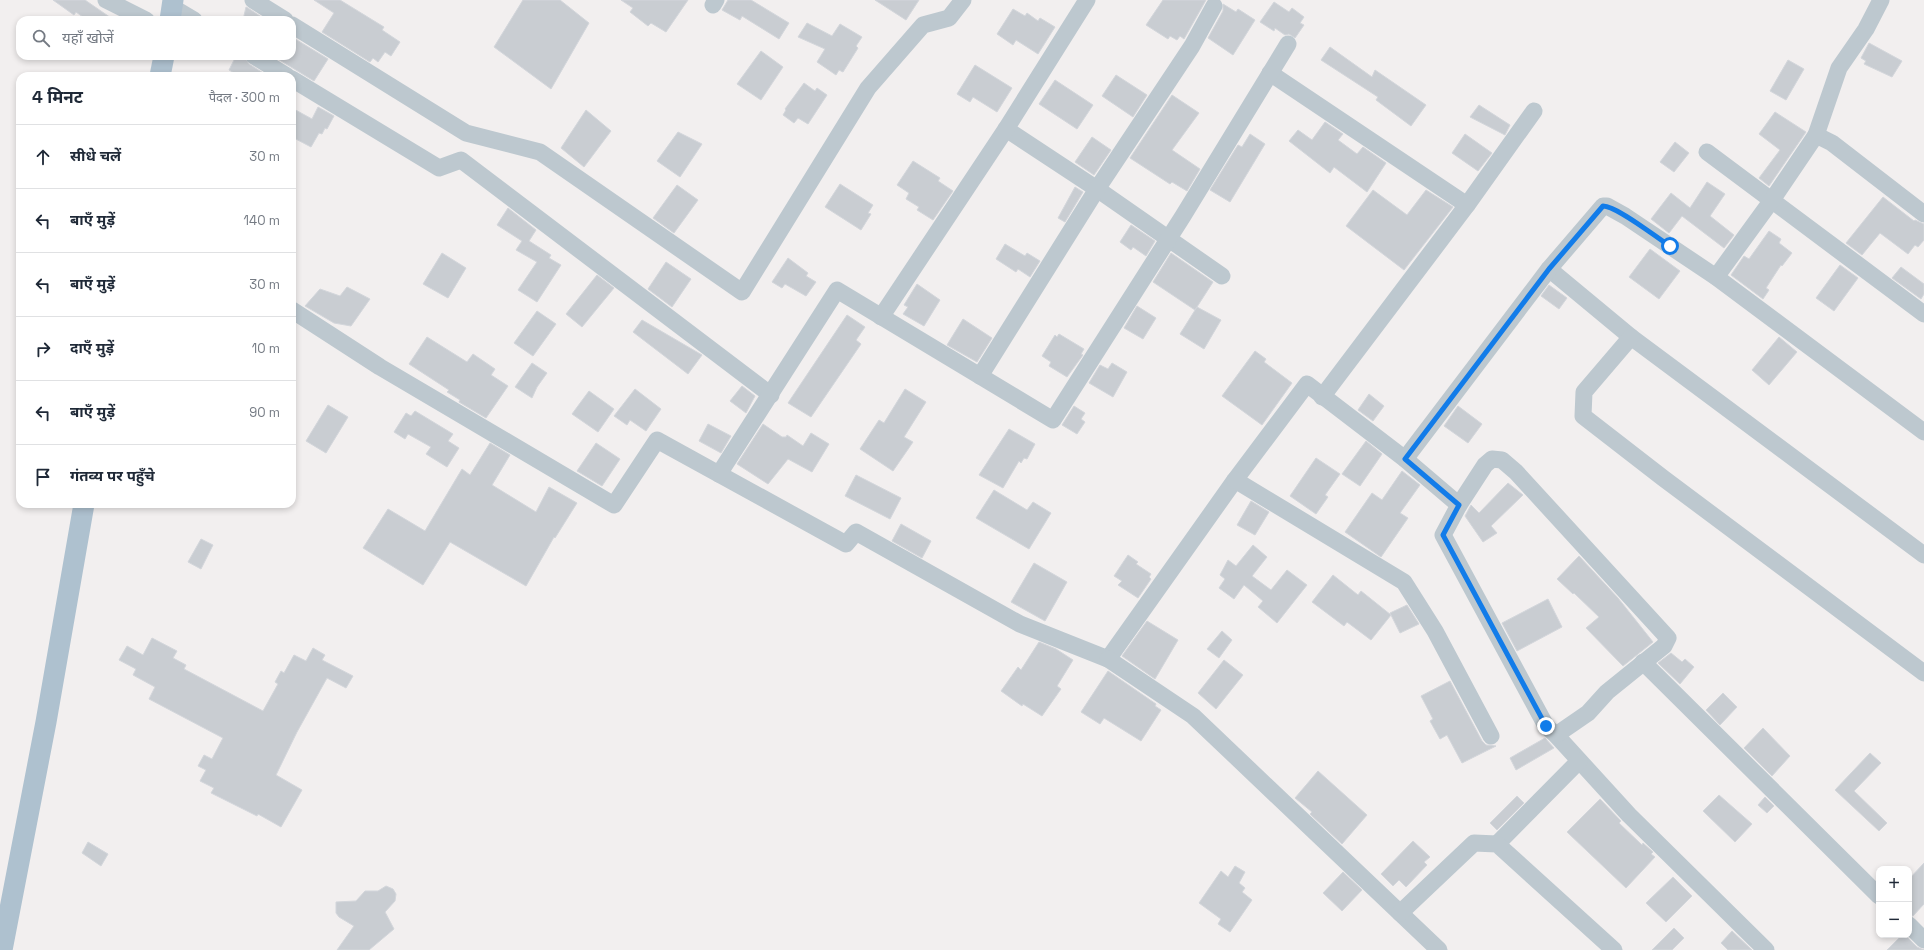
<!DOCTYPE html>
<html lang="hi">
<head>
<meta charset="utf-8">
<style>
	:root { --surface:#fff; --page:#f6f6f7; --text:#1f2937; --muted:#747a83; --line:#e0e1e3 }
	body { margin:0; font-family:"Space Grotesk","Noto Sans Devanagari",sans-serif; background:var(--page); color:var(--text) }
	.controls { position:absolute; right:12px; bottom:12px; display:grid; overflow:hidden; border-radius:8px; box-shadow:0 2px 6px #0003 }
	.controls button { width:36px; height:36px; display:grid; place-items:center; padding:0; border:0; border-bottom:1px solid var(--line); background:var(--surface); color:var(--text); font:20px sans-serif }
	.stop { position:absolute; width:12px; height:12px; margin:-9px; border:3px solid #127ce9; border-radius:50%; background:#fff }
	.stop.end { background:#127ce9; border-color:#fff; box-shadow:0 1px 4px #0008 }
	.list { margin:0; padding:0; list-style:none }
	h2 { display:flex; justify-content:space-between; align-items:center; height:52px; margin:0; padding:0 16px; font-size:17px }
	h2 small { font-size:13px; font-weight:400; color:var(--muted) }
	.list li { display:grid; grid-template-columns:26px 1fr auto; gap:12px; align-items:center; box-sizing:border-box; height:64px; padding:0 16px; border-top:1px solid var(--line) }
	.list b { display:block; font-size:15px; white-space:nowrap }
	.list em { font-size:13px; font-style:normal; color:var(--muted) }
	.icon { flex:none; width:22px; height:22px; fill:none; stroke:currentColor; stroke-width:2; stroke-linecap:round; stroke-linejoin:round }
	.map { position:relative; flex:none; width:1924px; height:950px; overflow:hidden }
	.search { position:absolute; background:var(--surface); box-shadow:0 2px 6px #0003; left:16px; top:16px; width:280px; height:44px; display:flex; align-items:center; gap:10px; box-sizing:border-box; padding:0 14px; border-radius:12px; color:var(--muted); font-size:15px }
	.panel { position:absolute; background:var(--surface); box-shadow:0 2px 6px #0003; left:16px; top:72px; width:280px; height:436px; border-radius:12px }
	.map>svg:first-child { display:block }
	.building { fill:#c9cdd2; stroke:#d3d6db }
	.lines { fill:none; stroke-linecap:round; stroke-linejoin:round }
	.minor { stroke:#bdc8cf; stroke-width:17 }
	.major { stroke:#aec1cf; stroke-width:21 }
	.route { stroke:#127ce9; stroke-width:5 }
</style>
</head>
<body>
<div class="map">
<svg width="1924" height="950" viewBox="0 0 1924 950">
	<rect width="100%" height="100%" fill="#f2efef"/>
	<g class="building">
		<polygon points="53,0 85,0 114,20 87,20 76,12 74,15"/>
		<polygon points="314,0 340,0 384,27 382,30 400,42 391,56 385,52 378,62 373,58 370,62 322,32 334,13"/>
		<polygon points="523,0 560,0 589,23 551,89 494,47"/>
		<polygon points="621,0 688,0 666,32 651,23 648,26 630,12 633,8"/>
		<polygon points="728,0 751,0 789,23 779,39 742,16 740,20 722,10"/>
		<polygon points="875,0 919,0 906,20"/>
		<polygon points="1163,0 1206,0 1184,39 1180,36 1177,40 1170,36 1168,39 1146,25"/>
		<polygon points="1274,2 1289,12 1292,8 1304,17 1300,23 1304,25 1295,38 1289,34 1285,35 1275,28 1274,31 1260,22"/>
		<polygon points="1223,4 1236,12 1238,9 1255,20 1233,55 1208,38 1223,11"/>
		<polygon points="246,7 248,8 266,20 243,20"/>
		<polygon points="1013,9 1025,16 1027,13 1038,21 1040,18 1055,27 1038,54 1016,40 1013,45 997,34"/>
		<polygon points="807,23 832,36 840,24 862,37 856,46 858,48 843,72 839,70 836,75 817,62 825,49 798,37"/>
		<polygon points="292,37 328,59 314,81 273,56 292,56"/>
		<polygon points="1869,43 1902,61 1892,77 1864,64 1866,61 1861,58"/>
		<polygon points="1330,47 1372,77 1375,70 1426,105 1411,126 1376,100 1378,97 1321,60"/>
		<polygon points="761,51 783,67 761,100 737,84"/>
		<polygon points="236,56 244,56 249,64 268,76 239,76 229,70"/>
		<polygon points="1788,60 1804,69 1786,100 1770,91"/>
		<polygon points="975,65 1012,88 997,112 973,97 970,102 957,94"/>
		<polygon points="1116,75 1147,95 1133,117 1102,96"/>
		<polygon points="1055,80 1093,105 1077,129 1039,104"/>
		<polygon points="804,83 815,91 817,88 827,95 808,124 798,118 794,123 783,115 786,110 785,109"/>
		<polygon points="1172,95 1199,113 1172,150 1200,169 1187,191 1172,182 1170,184 1130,158"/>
		<polygon points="1479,105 1510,125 1505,135 1470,117"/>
		<polygon points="318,107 334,116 327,129 325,128 322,134 319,133 311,147 292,137 292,108 312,119"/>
		<polygon points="586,110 611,131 584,167 561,148"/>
		<polygon points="1775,112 1806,132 1769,186 1759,178 1780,150 1759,134"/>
		<polygon points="1325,122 1343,134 1338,140 1357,154 1363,147 1386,163 1367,192 1334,167 1330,173 1289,141 1298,130 1312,140"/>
		<polygon points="678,132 702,144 680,177 657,161"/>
		<polygon points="1250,134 1265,144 1230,202 1210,190 1238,145 1242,147"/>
		<polygon points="1465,134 1492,153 1478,171 1452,153"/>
		<polygon points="1092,137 1111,150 1094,175 1075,162"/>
		<polygon points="1675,142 1689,153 1674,172 1660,162"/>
		<polygon points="913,161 940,178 938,181 953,191 933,220 917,210 919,207 906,199 909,193 897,185"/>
		<polygon points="1707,182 1725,194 1710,216 1734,235 1724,248 1682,216 1669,233 1651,219 1671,193 1690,208"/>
		<polygon points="840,184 873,205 868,213 871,214 861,230 825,207"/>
		<polygon points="677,185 698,200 674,233 653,218"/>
		<polygon points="1075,187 1083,192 1065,222 1058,218"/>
		<polygon points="1373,190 1407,215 1426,190 1453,207 1404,270 1346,226"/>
		<polygon points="1883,197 1914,221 1915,220 1924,224 1924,240 1918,247 1915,245 1908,254 1880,233 1862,255 1846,243"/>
		<polygon points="508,208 536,230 529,241 551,255 549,258 561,265 537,302 518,290 537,262 516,250 522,241 497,225"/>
		<polygon points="1131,225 1155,241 1146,256 1133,247 1131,250 1120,242"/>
		<polygon points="1769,231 1781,239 1779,243 1792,253 1782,266 1781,265 1766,288 1769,290 1763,299 1731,275 1744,256 1749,259"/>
		<polygon points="1005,244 1025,256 1027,253 1040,261 1030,277 1018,269 1016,272 996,259"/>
		<polygon points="1650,249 1680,271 1659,299 1629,277"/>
		<polygon points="442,253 466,268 448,298 423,284"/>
		<polygon points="1171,253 1213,282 1195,310 1153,282"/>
		<polygon points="788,258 808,273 806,276 816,282 806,296 785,284 782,288 772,282"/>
		<polygon points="666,262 691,279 672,307 648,289"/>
		<polygon points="1840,265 1858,278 1834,311 1816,298"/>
		<polygon points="1901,267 1924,284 1924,294 1921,299 1892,278"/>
		<polygon points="597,275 614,288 582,327 566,314"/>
		<polygon points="917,284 940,300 924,326 903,314 908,307 904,305"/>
		<polygon points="1549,285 1567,298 1559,309 1541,296"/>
		<polygon points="347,287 370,299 351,326 334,323 305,306 320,289 340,296"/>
		<polygon points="1137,306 1156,318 1143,339 1124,328"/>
		<polygon points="1197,307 1221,320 1204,349 1180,334"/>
		<polygon points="537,311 556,324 533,356 514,343"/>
		<polygon points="847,315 865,327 856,340 861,344 811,417 788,403"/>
		<polygon points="963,319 992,338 977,362 947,345"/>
		<polygon points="642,320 702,355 688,374 633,332"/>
		<polygon points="1059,334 1084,349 1081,354 1083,355 1067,377 1049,366 1051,362 1042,356 1055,335 1057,337"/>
		<polygon points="427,337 467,362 473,354 495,369 491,375 508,386 486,418 459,402 460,400 447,392 449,390 409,364"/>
		<polygon points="1779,337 1797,352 1769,385 1752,370"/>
		<polygon points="1255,351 1266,359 1264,362 1292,383 1262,425 1222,396"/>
		<polygon points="532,363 547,373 537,387 532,398 515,387"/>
		<polygon points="1112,363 1127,372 1113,397 1089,383 1100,365 1108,369"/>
		<polygon points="742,386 755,396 746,413 730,401"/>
		<polygon points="635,389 661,409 646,431 630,420 627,425 614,416"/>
		<polygon points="905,389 926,402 904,437 913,442 893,471 860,449 879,420 884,423"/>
		<polygon points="589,391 614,409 598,432 572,414"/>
		<polygon points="1369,394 1384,406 1373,421 1358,410"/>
		<polygon points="328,405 348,417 326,453 306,441"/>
		<polygon points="1074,406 1085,413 1081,419 1085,422 1077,434 1062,425"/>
		<polygon points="1458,406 1482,424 1468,443 1444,426"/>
		<polygon points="415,411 453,434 448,441 459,448 447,467 426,454 431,447 408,434 405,439 394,432 406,413 411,416"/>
		<polygon points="708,424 731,436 721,453 699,441"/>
		<polygon points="763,424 782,437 786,437 787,435 803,446 811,433 829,444 812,472 788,459 768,484 737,464"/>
		<polygon points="1009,429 1035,444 1027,459 1024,458 1021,463 1019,461 1003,488 979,475"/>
		<polygon points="1366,441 1382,454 1360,486 1342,474"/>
		<polygon points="490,443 510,455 492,485 536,512 549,487 577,503 555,538 554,537 526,586 450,542 423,585 363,548 388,509 425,531 462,469 470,475"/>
		<polygon points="596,443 620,459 602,486 577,471"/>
		<polygon points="1316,458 1340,474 1325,495 1328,497 1316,514 1290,496"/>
		<polygon points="1402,471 1420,485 1400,513 1408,518 1381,557 1345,532 1372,493 1382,500"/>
		<polygon points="856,475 901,498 890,519 845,496"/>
		<polygon points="1508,483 1523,495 1491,526 1497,533 1483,542 1465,516 1471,505 1479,513"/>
		<polygon points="994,490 1027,510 1033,502 1051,513 1029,549 976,518"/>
		<polygon points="1251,501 1269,512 1255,535 1237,525"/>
		<polygon points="901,524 931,541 922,558 892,541"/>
		<polygon points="201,539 213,545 201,569 188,562"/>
		<polygon points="1253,545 1267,557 1252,576 1271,590 1287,570 1307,585 1277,623 1258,607 1263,601 1244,585 1234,599 1219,588 1225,579 1220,575 1228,560 1236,566"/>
		<polygon points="1128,555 1138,562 1136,564 1151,574 1149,577 1151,579 1138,598 1118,585 1122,581 1114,576"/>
		<polygon points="1579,556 1618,598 1653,642 1623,666 1586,628 1599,617 1574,593 1573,594 1557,579"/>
		<polygon points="1034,563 1067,582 1045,621 1011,602"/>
		<polygon points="1333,575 1358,595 1361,591 1391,615 1390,613 1407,605 1419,624 1400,633 1391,615 1371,640 1347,622 1344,626 1312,602"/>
		<polygon points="1548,599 1562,627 1517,651 1502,623"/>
		<polygon points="1147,621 1178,640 1155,679 1122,656"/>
		<polygon points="1222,631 1232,640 1219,658 1207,649"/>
		<polygon points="152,638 177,651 173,658 186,665 184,669 263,711 278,684 275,682 281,671 284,673 294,655 306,661 313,648 325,655 322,660 353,676 346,688 327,678 297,732 276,775 302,790 281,827 258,814 257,816 211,793 214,788 200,781 206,770 198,766 204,755 212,759 223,738 149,699 155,687 133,675 136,669 119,660 127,646 143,655"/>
		<polygon points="1039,642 1056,649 1073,660 1057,686 1061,689 1042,716 1023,704 1022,706 1001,691 1018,667 1021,670"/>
		<polygon points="1671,653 1682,662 1685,659 1694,667 1680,684 1658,663"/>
		<polygon points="1224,660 1243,675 1216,709 1198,693"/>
		<polygon points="1108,671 1156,704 1155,706 1161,710 1141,741 1104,718 1100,724 1081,712"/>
		<polygon points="1450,681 1482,741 1486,745 1496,746 1462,763 1447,735 1440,739 1430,721 1433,719 1421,696"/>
		<polygon points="1723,693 1737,707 1720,725 1706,710"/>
		<polygon points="1763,728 1790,756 1772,776 1744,748"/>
		<polygon points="1545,738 1554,748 1516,770 1510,758"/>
		<polygon points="1870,753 1881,763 1854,791 1887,823 1879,831 1835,790"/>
		<polygon points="1318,771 1367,815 1342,844 1310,814 1312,812 1295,798"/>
		<polygon points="1719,795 1752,824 1735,842 1703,811"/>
		<polygon points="1517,796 1524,803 1497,830 1490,823"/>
		<polygon points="1765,797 1774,806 1767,813 1758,805"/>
		<polygon points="1600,799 1621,821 1619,823 1642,845 1643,843 1653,852 1651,854 1655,857 1626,888 1567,832"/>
		<polygon points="1413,841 1430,857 1424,862 1427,865 1406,887 1399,880 1393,886 1381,874"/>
		<polygon points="88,842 108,854 101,866 82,853"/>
		<polygon points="1924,863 1924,904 1913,916 1909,915 1909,879"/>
		<polygon points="1235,866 1245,872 1239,883 1245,888 1242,892 1252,900 1230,932 1218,924 1221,919 1199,903 1221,871 1228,877"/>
		<polygon points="1343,872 1362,890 1342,911 1323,893"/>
		<polygon points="1673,877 1692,896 1666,922 1646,903"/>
		<polygon points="386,886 393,889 396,894 395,901 385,912 394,929 369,950 337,950 354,926 339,917 336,913 336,902 356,901 365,891 378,891"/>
		<polygon points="1674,928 1684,938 1672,950 1652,950"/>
		<polygon points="1732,931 1752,950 1728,950 1721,943"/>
		<polygon points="1902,935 1905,935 1917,947 1924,950 1887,950"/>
	</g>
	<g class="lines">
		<g class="minor">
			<polyline points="106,0 146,20"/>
			<polyline points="253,0 285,20"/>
			<polyline points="713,5 716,0"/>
			<polyline points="172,7 194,20"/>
			<polyline points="292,25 466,133 540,152 742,292 868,88 923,25 949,18 963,0"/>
			<polyline points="254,56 287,76"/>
			<polyline points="1270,73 1467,205"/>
			<polyline points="292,79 439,168 461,160 771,395"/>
			<polyline points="1006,129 1097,189 1222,276"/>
			<polyline points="1816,135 1832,143 1924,214"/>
			<polyline points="1707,152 1924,314"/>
			<polyline points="1549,269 1631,337 1924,555"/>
			<polyline points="1716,277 1772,200 1816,135 1839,68 1866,29 1881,0"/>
			<polyline points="292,310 380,367 614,505 657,440 846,544 856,532 1020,624 1108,659 1235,480 1307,384 1405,459 1459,505 1443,535 1546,726 1556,735 1629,815 1766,950"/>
			<polyline points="881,317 1006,129 1087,0"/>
			<polyline points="1631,337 1584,392 1583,416 1663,478 1924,673"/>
			<polyline points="980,376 1097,189 1192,46 1214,6"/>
			<polyline points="1322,397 1467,205 1534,111"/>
			<polyline points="1405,459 1549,269 1603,206 1607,206 1625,216 1716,277 1924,432"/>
			<polyline points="719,474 837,290 1053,420 1183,216 1288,44"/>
			<polyline points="1235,480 1404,582 1435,631 1491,736"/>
			<polyline points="1459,505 1485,465 1492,459 1502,460 1516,472 1668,638 1664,646 1607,692 1588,713 1556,735"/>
			<polyline points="1108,659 1193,716 1439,950"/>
			<polyline points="1643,662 1879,896"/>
			<polyline points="1497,844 1579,761"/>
			<polyline points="1400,913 1474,843 1497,844 1614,950"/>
			<polyline points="1909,925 1924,940"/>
		</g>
		<g class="major">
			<polyline points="170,20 173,0"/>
			<polyline points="160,76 164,56"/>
			<polyline points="2,950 46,722 84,504"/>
		</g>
	</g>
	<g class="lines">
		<path class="route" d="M1546,726L1443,535L1459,505L1405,459L1549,269L1603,206C1617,206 1657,238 1670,246"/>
	</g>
</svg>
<div class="controls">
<button>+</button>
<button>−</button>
</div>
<div class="stop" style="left:1670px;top:246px"></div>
<div class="stop end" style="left:1546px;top:726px"></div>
<div class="search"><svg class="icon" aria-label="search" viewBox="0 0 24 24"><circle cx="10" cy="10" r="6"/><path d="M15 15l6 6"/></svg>यहाँ खोजें</div>
<section class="panel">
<h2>4 मिनट<small>पैदल · 300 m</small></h2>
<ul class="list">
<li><svg class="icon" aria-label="ahead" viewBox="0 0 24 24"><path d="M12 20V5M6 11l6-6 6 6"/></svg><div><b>सीधे चलें</b></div><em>30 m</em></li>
<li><svg class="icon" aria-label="left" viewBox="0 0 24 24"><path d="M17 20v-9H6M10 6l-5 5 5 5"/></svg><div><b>बाएँ मुड़ें</b></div><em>140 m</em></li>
<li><svg class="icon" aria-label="left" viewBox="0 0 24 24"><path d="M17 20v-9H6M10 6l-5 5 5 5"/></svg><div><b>बाएँ मुड़ें</b></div><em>30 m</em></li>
<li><svg class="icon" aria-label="right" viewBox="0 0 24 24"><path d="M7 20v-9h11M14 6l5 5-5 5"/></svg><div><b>दाएँ मुड़ें</b></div><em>10 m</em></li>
<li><svg class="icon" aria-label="left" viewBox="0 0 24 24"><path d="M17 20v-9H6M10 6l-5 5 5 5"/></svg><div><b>बाएँ मुड़ें</b></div><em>90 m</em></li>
<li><svg class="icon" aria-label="arrive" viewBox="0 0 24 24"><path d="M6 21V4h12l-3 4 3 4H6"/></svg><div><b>गंतव्य पर पहुँचे</b></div></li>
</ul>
</section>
</div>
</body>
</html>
